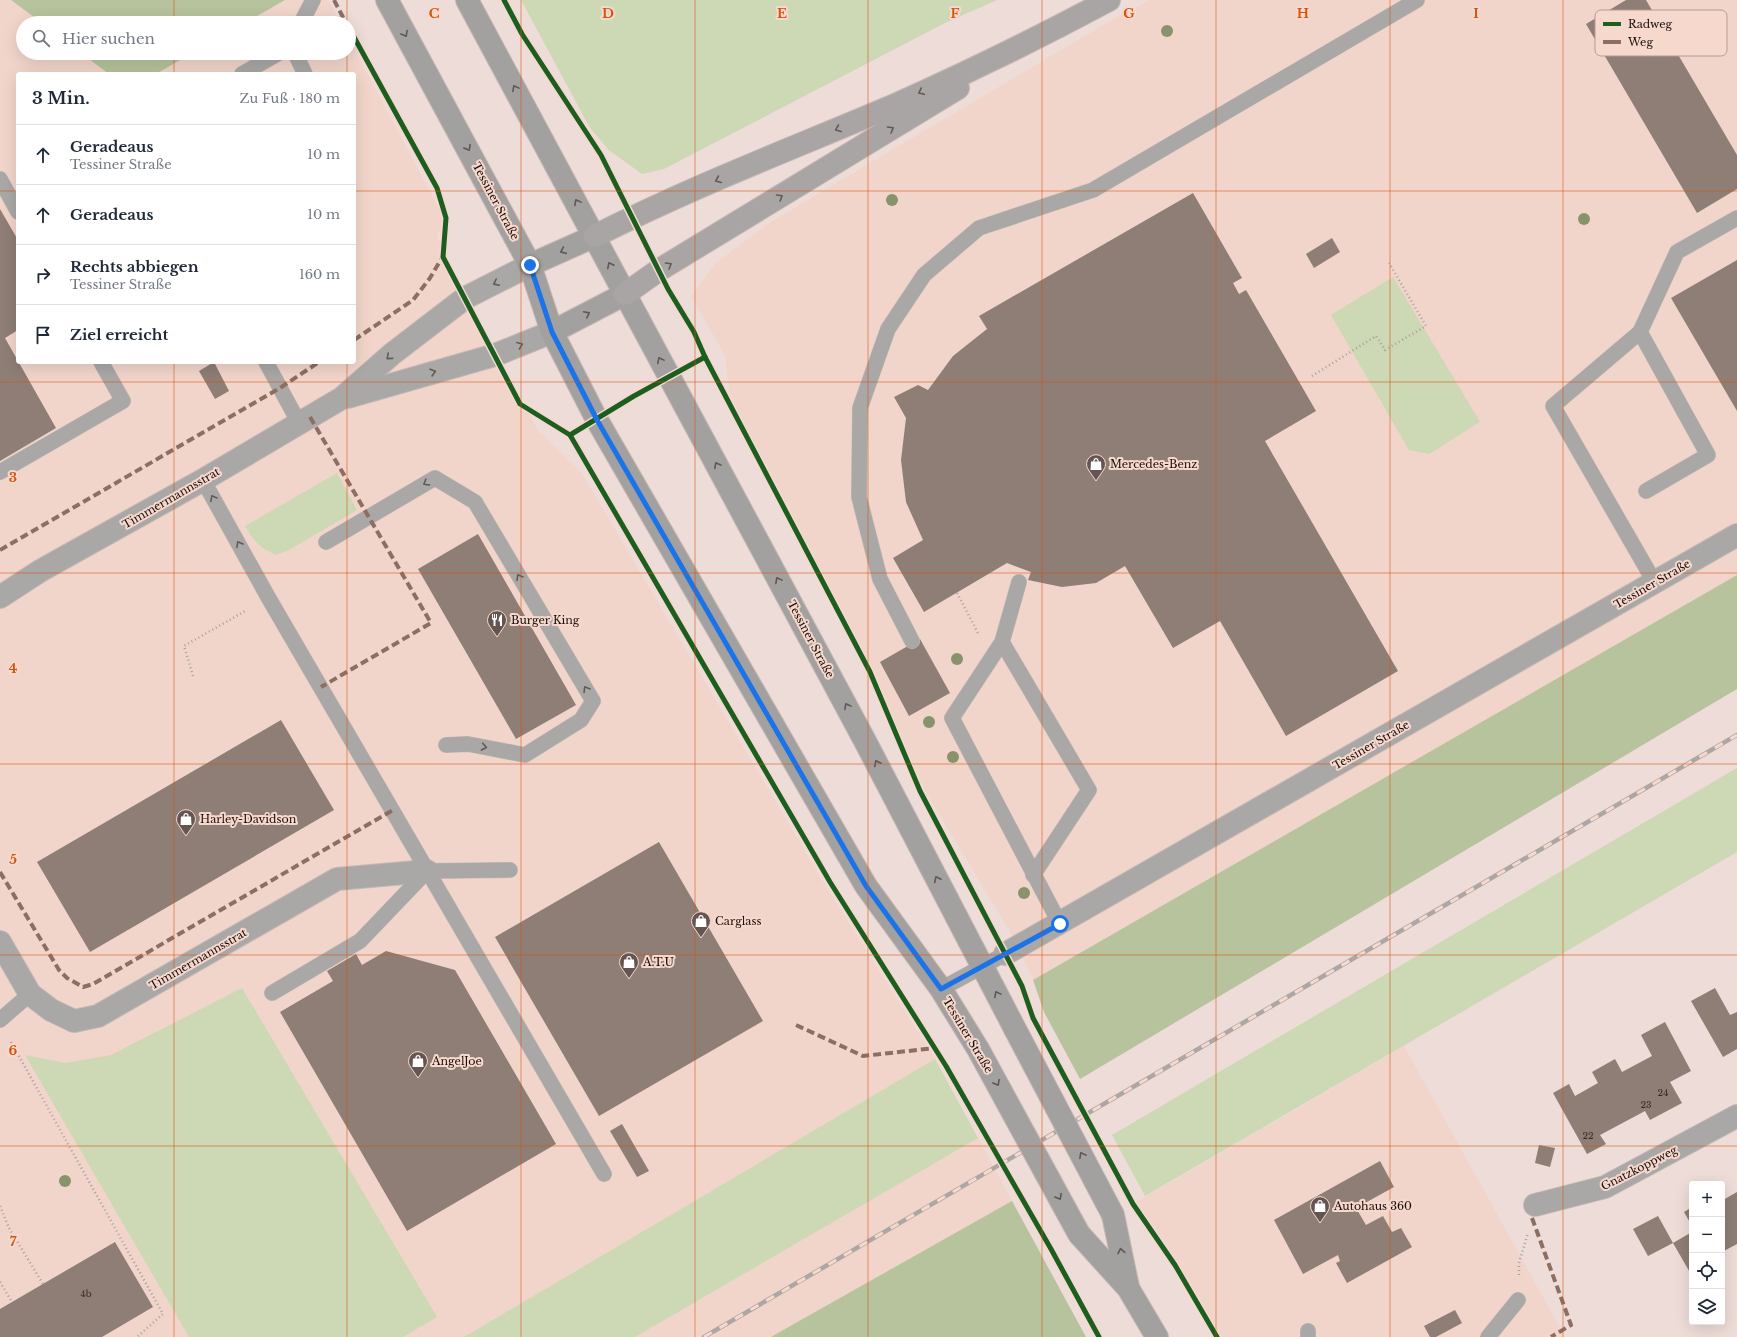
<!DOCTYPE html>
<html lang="de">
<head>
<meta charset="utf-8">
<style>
	:root { --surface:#fff; --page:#f6f6f7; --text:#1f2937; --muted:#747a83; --line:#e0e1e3 }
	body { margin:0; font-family:"Libre Baskerville",serif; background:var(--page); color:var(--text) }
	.controls { position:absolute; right:12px; bottom:12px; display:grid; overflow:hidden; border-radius:4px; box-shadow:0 4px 16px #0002 }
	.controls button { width:36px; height:36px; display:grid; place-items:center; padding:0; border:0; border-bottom:1px solid var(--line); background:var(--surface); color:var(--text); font:20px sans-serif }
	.stop { position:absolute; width:12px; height:12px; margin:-9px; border:3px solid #1a73e8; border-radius:50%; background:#fff }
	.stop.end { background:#1a73e8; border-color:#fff; box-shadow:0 1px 4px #0008 }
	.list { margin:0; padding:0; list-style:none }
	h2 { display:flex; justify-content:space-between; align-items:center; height:52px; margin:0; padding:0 16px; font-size:17px }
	h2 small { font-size:13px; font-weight:400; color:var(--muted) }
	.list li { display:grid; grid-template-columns:26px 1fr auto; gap:12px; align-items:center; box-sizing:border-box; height:60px; padding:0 16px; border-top:1px solid var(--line) }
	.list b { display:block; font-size:15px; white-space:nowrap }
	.list p { margin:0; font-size:13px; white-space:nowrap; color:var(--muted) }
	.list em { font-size:13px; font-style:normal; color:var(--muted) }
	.icon { flex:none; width:22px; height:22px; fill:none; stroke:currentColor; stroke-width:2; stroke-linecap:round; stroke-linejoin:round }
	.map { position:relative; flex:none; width:1737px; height:1337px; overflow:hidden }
	.search { position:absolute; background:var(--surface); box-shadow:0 4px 16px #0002; left:16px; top:16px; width:340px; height:44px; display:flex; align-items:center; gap:10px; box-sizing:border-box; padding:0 14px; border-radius:22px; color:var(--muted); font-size:15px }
	.panel { position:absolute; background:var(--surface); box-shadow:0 4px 16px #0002; left:16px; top:72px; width:340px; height:292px; border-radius:4px }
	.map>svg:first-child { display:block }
	.built { fill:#f1d5ca; fill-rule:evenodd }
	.green { fill:#cdd8b4 }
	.forest { fill:#b7c39c }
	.building { fill:#8e7e75 }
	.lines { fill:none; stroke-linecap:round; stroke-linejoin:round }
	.service-casing { stroke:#c5b8b4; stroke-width:16 }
	.minor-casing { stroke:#c5b8b4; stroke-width:24 }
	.primary-casing { stroke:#c5b8b4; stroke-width:24 }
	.motorway-casing { stroke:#c5b8b4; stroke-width:24 }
	.path { stroke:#a4a1a1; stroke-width:2.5; stroke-dasharray:1 3; stroke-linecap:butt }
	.service { stroke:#a9a8a7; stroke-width:15 }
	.minor { stroke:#a9a8a7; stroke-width:22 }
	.primary { stroke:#a3a0a0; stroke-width:22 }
	.motorway { stroke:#a9a5a4; stroke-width:22 }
	.rail-casing { stroke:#ada6a4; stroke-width:4.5 }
	.rail { stroke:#f7d8cd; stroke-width:3; stroke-dasharray:9; stroke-linecap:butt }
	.primary-bridge-casing { stroke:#c5b8b4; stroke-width:24; stroke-linecap:butt }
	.primary-bridge { stroke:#a3a0a0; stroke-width:22 }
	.quiet { stroke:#8d6e63; stroke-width:4; stroke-dasharray:8 4; stroke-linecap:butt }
	.cycleway-casing { stroke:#f7d8cd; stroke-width:8 }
	.cycleway { stroke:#1b5e20; stroke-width:5 }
	.tree { fill:#89936b }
	.oneway { stroke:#5e5755 }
	.oneway2 { stroke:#605a57 }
	.oneway3 { stroke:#605b58 }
	.route { stroke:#1a73e8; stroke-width:5 }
	.grid { fill:none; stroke:#d3520c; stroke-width:1; stroke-opacity:0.55 }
	.labels { text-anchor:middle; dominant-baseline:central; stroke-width:4; stroke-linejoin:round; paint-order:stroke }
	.number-label { font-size:9px; fill:#362a25 }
	.street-label { font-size:11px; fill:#180e0a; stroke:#f7d8cd }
	.poi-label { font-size:11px; fill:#180e0a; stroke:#f7d8cd; text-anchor:start }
	.key { fill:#f7d8cd; stroke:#b49b92; stroke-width:1 }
	.key-label { font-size:11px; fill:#180e0a }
	.grid-label { font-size:13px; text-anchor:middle; font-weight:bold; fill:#d3520c; stroke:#f7d8cd; stroke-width:4; stroke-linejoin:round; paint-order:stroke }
</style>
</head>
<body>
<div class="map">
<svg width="1737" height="1337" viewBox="0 0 1737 1337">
	<rect width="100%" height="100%" fill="#eddcd7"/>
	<g class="built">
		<path d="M0,0H328L341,23H23V53H349V39L444,218L437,237L538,431L581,472L825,885L935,1059L464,1337H0ZM18,74H354V362H18Z"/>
		<polygon points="1150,0 1737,0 1737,575 1033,980 1015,940 924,789 873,671 730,396 725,355 691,296 717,262 772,221 1117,17"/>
		<polygon points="1404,1046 1565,1337 1217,1337 1175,1265 1133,1204"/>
		<polygon points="978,1137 1012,1201 771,1337 635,1337"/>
	</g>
	<g class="green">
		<polygon points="521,0 997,0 945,23 664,169 642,174 609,150 590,128"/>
		<polygon points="1393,277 1480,422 1429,454 1409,450 1331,315"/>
		<path d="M337,473L357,510L289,550L276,555C260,548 254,541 245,526Z"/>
		<polygon points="1737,768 1737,852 1145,1196 1112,1135"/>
		<polygon points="242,988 437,1317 403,1337 189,1337 25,1055 66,1063 111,1055"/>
		<polygon points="935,1059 978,1138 635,1337 464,1337"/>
	</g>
	<g class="forest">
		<polygon points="11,0 285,0 245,23 42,23"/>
		<polygon points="81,53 192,53 156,74 109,74"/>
		<polygon points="1737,575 1737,689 1080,1079 1044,1012 1033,980"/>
		<polygon points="1012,1201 1086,1337 771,1337 792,1325"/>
	</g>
	<g class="building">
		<polygon points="1626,0 1646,0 1737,155 1737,189 1697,213 1586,24"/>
		<polygon points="1193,193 1242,278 1233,283 1239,294 1246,290 1316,411 1265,441 1398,671 1286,736 1220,621 1173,648 1125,566 1096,583 1062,587 1028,580 1031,572 1007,563 924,612 893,558 923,540 906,502 901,460 906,418 894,397 918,385 928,390 953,356 987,329 979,316"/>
		<polygon points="0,209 18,240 18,330 5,338 56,428 0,461"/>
		<polygon points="1332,238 1340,252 1314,268 1306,254"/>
		<polygon points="1737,260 1737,411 1671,298"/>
		<polygon points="214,362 229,391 215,399 199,371"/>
		<polygon points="478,534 576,705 516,739 418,569"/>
		<polygon points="920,639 950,693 909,716 880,662"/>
		<polygon points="281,720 334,810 90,952 37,862"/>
		<polygon points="659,842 763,1021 599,1116 495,937"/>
		<polygon points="386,951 455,970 556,1144 407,1231 280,1012 333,981 327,971 356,954 362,965"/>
		<polygon points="1715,988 1730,1015 1737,1012 1737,1049 1723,1057 1691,1001"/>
		<polygon points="1665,1022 1691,1071 1670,1082 1682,1103 1650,1120 1645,1111 1600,1135 1606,1144 1587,1154 1553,1093 1569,1084 1575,1096 1598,1083 1592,1072 1615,1059 1622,1072 1652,1056 1641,1035"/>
		<polygon points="622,1124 649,1171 637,1177 610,1131"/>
		<polygon points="1539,1145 1555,1148 1550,1167 1535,1163"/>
		<polygon points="1380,1161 1394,1187 1356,1208 1366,1225 1383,1216 1392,1232 1401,1228 1412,1247 1347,1283 1336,1263 1340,1261 1338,1255 1303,1274 1274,1220"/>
		<polygon points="1737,1192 1737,1244 1722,1252 1722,1198 1723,1200"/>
		<polygon points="1692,1207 1692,1226 1684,1212"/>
		<polygon points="1658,1216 1673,1243 1648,1256 1633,1229"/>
		<polygon points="1692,1232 1692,1276 1673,1243"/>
		<polygon points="115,1242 153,1307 102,1337 0,1337 0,1309"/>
		<polygon points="1455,1310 1462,1323 1436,1337 1430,1337 1424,1326"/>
	</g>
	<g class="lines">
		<defs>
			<g id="service">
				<polyline points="301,23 313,0"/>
				<polyline points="295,53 305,74"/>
				<polyline points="242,74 279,53"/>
				<polyline points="0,179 18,212"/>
				<polyline points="1640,332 1708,455 1646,491"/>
				<polyline points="266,362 299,423"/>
				<polyline points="0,472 123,401 101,362"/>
				<polyline points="203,480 268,597 604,1174"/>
				<polyline points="326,542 435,478 475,502 593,701 581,720 525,755 468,744 446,745"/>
				<polyline points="1019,582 1002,642 952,718 1060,924"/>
				<polyline points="1655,583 1553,406 1640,332 1677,252 1737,218"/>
				<polyline points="912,641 880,579 859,497 860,408 888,329 924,275 979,228 1093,190 1417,0"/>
				<polyline points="1002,642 1089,790 1033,875"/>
				<polyline points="941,989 1005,954"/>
				<polyline points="272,993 360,941 427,871 510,870"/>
				<polyline points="0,1020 30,994"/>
				<polyline points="1308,1337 1308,1331"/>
				<polyline points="1488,1337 1518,1300"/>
			</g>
			<g id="minor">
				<polyline points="348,397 495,355 552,332"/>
				<polyline points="0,597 40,571 203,480 342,398 392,354 465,298 530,265"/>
				<polyline points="0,942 30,994 51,1010 74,1021 98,1016 337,879 427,871"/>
				<polyline points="1005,954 1737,535"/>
				<polyline points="1535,1205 1605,1187 1737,1116"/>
			</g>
			<g id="primary">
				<polyline points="387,0 530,265 552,332 597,420 866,886 941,989 978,1049"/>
				<polyline points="467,0 865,741 1015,1029"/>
				<polyline points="530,265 595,236"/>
				<polyline points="552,332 625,294"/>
				<polyline points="1113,1215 1128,1287"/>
				<polyline points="1079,1234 1128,1288 1157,1337"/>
			</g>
			<g id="motorway">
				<path d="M595,236C693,186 796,147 897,104C969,72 1040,37 1109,0"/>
				<polyline points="625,294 659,270 958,88"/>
			</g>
		</defs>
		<use href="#service" class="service-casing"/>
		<use href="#minor" class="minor-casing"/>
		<use href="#primary" class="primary-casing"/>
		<use href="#motorway" class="motorway-casing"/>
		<g class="path">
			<polyline points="1312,376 1376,336 1385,350 1426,326 1389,263"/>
			<polyline points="957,593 978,633"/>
			<polyline points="193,676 184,646 247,610"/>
			<polyline points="11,1042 163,1314 137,1337"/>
			<polyline points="0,1206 9,1228 43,1284"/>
			<polyline points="1519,1275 1519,1263 1528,1233"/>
			<polyline points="0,1282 12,1302"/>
		</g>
		<use href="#service" class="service"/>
		<use href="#minor" class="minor"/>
		<use href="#primary" class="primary"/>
		<use href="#motorway" class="motorway"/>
		<defs>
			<polyline id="rail" points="704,1337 1737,735"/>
		</defs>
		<use href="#rail" class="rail-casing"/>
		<use href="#rail" class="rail"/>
		<defs>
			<g id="primary-bridge">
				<polyline points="1015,1029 1113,1215"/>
				<polyline points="978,1049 1079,1234"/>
			</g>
		</defs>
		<use href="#primary-bridge" class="primary-bridge-casing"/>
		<use href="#primary-bridge" class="primary-bridge"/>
		<g class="quiet">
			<polyline points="334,0 346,23"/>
			<polyline points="354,340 413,300 430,278 443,256"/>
			<polyline points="310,417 431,623 321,687"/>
			<polyline points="0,550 280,388 319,362"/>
			<polyline points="0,872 59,970 67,978 83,987 93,984 393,810"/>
			<polyline points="796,1025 863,1056 935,1048"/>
			<polyline points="1532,1218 1571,1325 1551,1337"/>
		</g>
		<defs>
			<g id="cycleway">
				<polyline points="504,0 522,34 601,155 668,289 694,332 705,357 870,672 920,791 1022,986 1033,1018 1133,1204 1175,1265 1217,1337"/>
				<polyline points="349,28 437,188 446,218 443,257 520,404 570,435 830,882 946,1066 1051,1249 1099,1337"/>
				<polyline points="570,435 634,396 705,357"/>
			</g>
		</defs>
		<use href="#cycleway" class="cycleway-casing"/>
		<use href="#cycleway" class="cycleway"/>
	</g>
	<g class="tree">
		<circle cx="1167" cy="31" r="6"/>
		<circle cx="892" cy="200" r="6"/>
		<circle cx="1584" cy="219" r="6"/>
		<circle cx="957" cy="659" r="6"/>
		<circle cx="929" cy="722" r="6"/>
		<circle cx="953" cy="757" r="6"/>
		<circle cx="1024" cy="893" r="6"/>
		<circle cx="65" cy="1181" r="6"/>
	</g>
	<defs><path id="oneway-chevron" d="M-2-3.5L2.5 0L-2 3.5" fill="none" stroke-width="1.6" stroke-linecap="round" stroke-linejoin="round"/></defs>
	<g class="oneway">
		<use href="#oneway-chevron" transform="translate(405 34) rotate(61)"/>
		<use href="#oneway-chevron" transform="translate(515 88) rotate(-118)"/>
		<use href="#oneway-chevron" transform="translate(468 148) rotate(61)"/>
		<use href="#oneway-chevron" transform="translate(577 202) rotate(-118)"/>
		<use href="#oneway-chevron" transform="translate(563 251) rotate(156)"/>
		<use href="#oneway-chevron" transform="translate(610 265) rotate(-117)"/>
		<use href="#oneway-chevron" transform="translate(587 314) rotate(-27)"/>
		<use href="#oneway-chevron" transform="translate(660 360) rotate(-118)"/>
		<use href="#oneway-chevron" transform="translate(717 465) rotate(-118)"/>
		<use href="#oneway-chevron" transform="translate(778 580) rotate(-118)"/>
		<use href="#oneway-chevron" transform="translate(847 706) rotate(-118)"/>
		<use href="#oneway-chevron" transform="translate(877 763) rotate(-117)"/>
		<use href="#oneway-chevron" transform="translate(937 879) rotate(-117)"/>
		<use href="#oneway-chevron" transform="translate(997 994) rotate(-118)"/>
		<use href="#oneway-chevron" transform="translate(997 1083) rotate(61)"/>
		<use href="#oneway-chevron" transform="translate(1082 1155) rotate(-118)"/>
		<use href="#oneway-chevron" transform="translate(1059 1197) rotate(61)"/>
		<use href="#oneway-chevron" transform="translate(1121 1251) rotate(-101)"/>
	</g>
	<g class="oneway2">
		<use href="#oneway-chevron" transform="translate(921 92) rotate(155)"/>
		<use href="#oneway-chevron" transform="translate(838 129) rotate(157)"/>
		<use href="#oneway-chevron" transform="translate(891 129) rotate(-31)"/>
		<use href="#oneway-chevron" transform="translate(718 180) rotate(157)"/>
		<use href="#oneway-chevron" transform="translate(780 197) rotate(-31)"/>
		<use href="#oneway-chevron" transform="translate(669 265) rotate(-31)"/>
	</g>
	<g class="oneway3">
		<use href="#oneway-chevron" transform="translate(496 283) rotate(153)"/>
		<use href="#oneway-chevron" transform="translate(520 345) rotate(-22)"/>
		<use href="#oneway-chevron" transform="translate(389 357) rotate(140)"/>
		<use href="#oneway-chevron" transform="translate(433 372) rotate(-16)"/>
		<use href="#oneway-chevron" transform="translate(426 483) rotate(149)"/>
		<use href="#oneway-chevron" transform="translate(213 498) rotate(-119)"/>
		<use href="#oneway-chevron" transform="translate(239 544) rotate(-119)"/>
		<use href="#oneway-chevron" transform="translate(519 577) rotate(-121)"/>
		<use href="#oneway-chevron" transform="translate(586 689) rotate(-121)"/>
		<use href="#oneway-chevron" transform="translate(484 747) rotate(11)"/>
	</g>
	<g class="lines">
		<polyline class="route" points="530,265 552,332 597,420 866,886 941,989 1060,924"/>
	</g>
	<path class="grid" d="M174,0V23M347,0V23M521,0V1337M695,0V1337M868,0V1337M1042,0V1337M1216,0V1337M1390,0V1337M1563,0V1337M174,53V74M347,53V74M0,191H18M354,191H1737M174,362V1337M347,362V1337M0,382H1737M0,573H1737M0,764H1737M0,955H1737M0,1146H1737"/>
	<defs>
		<symbol id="shop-pin" viewBox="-11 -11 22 30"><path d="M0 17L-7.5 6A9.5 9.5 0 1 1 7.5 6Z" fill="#635652" stroke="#f7d8cd"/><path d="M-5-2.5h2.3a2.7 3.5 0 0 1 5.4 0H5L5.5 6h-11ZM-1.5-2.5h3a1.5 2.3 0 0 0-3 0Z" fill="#fff"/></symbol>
		<symbol id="restaurant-pin" viewBox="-11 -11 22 30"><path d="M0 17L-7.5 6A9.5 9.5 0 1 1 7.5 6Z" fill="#635652" stroke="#f7d8cd"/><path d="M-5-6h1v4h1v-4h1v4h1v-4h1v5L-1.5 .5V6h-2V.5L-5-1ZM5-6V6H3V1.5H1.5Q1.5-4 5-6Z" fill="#fff"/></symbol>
	</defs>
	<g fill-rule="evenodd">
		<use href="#shop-pin" x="1085" y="453" width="22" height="30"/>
		<use href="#restaurant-pin" x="486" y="609" width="22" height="30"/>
		<use href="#shop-pin" x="175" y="808" width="22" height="30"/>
		<use href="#shop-pin" x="690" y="910" width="22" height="30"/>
		<use href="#shop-pin" x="618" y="951" width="22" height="30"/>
		<use href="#shop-pin" x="407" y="1050" width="22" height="30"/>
		<use href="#shop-pin" x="1309" y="1195" width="22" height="30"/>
	</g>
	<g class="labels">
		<g class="number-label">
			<text x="1663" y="1092">24</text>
			<text x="1646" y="1104">23</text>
			<text x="1588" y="1135">22</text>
			<text x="86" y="1293">4b</text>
		</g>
		<g class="street-label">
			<text transform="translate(496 201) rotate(62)">Tessiner Straße</text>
			<text transform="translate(171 498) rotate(-30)">Timmermannsstrat</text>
			<text transform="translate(1652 584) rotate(-30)">Tessiner Straße</text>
			<text transform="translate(811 639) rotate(62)">Tessiner Straße</text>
			<text transform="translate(1371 745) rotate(-30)">Tessiner Straße</text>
			<text transform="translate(198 959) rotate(-30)">Timmermannsstrat</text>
			<text transform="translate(968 1035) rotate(59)">Tessiner Straße</text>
			<text transform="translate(1639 1168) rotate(-27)">Gnatzkoppweg</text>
		</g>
		<g class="poi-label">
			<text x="1110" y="464">Mercedes-Benz</text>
			<text x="511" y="620">Burger King</text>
			<text x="200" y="819">Harley-Davidson</text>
			<text x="715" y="921">Carglass</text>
			<text x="643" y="962">A.T.U</text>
			<text x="432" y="1061">AngelJoe</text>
			<text x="1334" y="1206">Autohaus 360</text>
		</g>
	</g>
	<rect x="1595" y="10" width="132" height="46" rx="6" class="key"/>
	<rect x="1603" y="22" width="18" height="4" fill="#1b5e20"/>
	<rect x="1603" y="40" width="18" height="4" fill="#8d6e63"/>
	<g class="key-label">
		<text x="1628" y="28">Radweg</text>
		<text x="1628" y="46">Weg</text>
	</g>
	<g class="grid-label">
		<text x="434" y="18">C</text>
		<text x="608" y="18">D</text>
		<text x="782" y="18">E</text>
		<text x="955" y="18">F</text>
		<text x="1129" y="18">G</text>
		<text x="1303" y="18">H</text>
		<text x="1476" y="18">I</text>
		<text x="13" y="482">3</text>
		<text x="13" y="673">4</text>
		<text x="13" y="864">5</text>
		<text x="13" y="1055">6</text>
		<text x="13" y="1246">7</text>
	</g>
</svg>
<div class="controls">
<button>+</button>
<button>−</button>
<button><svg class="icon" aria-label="locate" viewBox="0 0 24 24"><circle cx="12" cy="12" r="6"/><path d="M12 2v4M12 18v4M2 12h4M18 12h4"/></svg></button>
<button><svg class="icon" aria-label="layers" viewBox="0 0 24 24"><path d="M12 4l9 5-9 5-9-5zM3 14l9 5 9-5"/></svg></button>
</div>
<div class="stop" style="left:1060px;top:924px"></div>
<div class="stop end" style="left:530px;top:265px"></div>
<div class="search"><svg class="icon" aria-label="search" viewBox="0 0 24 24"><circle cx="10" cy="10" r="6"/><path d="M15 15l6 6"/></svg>Hier suchen</div>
<section class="panel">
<h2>3 Min.<small>Zu Fuß · 180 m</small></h2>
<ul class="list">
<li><svg class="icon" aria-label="ahead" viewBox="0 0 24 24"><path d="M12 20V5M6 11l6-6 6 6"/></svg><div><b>Geradeaus</b><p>Tessiner Straße</p></div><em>10 m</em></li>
<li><svg class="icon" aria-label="ahead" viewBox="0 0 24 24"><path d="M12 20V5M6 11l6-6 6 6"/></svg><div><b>Geradeaus</b></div><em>10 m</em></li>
<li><svg class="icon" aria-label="right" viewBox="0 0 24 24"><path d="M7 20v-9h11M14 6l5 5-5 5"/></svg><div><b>Rechts abbiegen</b><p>Tessiner Straße</p></div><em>160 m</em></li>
<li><svg class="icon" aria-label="arrive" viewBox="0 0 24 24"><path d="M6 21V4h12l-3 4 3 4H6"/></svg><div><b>Ziel erreicht</b></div></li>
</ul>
</section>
</div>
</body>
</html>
